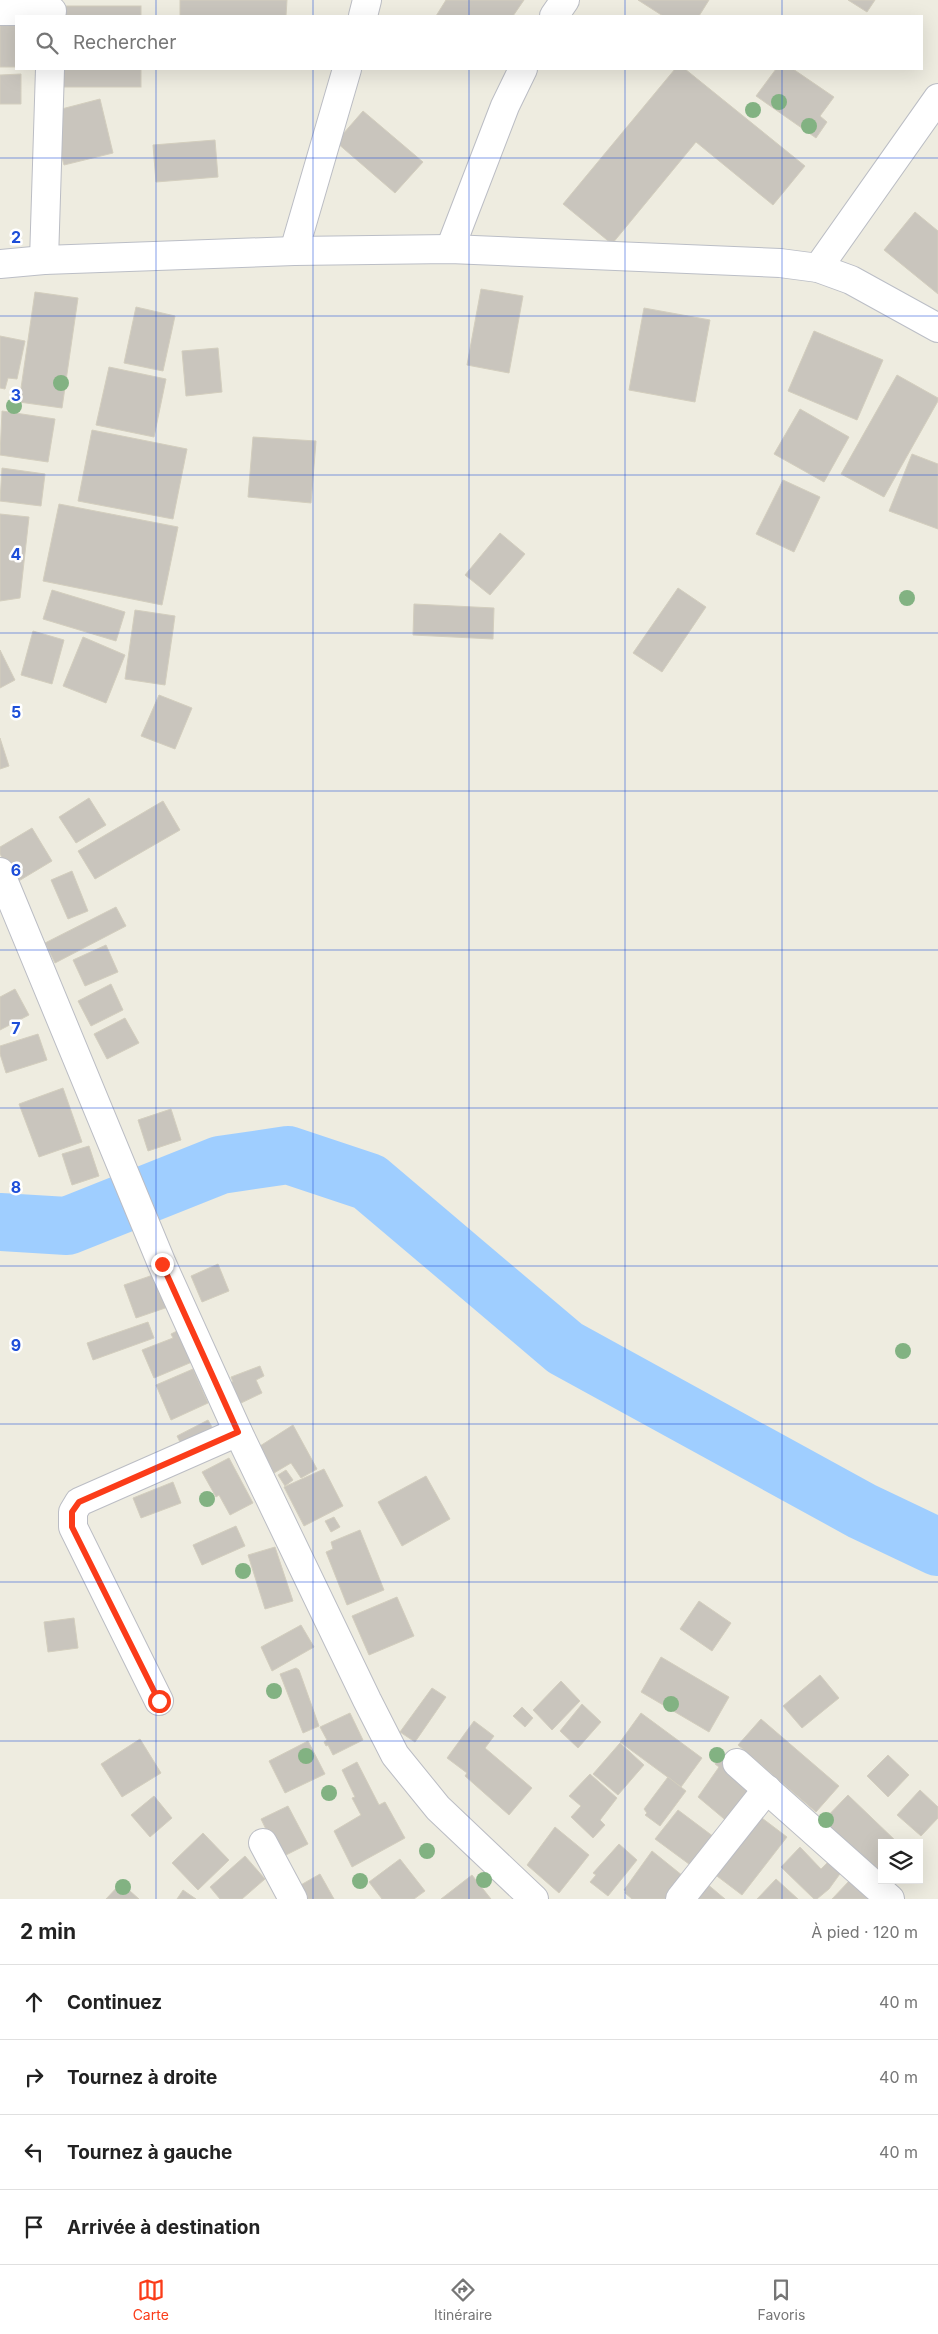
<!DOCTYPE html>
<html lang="fr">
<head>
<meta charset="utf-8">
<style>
	:root { --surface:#fff; --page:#f2f2f2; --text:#222; --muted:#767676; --line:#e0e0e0; --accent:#fb3c19 }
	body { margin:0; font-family:Inter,sans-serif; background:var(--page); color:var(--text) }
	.controls { position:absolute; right:15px; bottom:15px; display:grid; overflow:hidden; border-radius:0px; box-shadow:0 5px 20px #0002 }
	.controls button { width:45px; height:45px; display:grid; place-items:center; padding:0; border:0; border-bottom:1px solid var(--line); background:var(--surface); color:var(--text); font:25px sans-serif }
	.stop { position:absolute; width:15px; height:15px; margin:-11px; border:4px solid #fb3c19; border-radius:50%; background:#fff }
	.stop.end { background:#fb3c19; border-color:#fff; box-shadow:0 1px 5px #0008 }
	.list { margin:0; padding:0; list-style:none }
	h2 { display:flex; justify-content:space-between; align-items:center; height:65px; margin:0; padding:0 20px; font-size:21px }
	h2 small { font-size:16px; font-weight:400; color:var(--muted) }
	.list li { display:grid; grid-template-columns:32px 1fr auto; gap:15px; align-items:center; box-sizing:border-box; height:75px; padding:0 20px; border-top:1px solid var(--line) }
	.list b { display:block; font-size:19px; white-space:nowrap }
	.list em { font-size:16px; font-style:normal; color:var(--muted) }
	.icon { flex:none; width:28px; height:28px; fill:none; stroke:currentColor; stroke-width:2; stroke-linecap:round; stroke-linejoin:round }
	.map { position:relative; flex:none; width:938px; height:1899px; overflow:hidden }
	.search { position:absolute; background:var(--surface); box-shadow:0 5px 20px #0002; left:15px; right:15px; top:15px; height:55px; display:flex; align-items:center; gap:12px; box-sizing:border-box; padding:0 18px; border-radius:0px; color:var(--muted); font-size:19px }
	.sheet { height:365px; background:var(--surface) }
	nav { display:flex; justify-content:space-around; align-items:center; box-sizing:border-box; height:70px; border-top:1px solid var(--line); background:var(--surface); font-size:14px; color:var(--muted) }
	nav a { display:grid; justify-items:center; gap:2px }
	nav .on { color:var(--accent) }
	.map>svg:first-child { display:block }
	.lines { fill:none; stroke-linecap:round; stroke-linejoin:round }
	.river { stroke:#9fceff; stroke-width:58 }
	.building { fill:#c9c5bd; stroke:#d3cebe }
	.street-casing { stroke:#bbbdc4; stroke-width:30 }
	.secondary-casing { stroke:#bbbec6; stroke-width:30 }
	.street { stroke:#fff; stroke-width:28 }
	.secondary { stroke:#fff; stroke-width:28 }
	.tree { fill:#82b282 }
	.route { stroke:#fb3c19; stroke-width:6 }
	.grid { fill:none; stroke:#1d4ed8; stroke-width:1; stroke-opacity:0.55 }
	.grid-label { font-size:16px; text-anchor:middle; font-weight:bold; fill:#1d4ed8; stroke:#fff; stroke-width:5; stroke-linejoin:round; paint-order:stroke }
</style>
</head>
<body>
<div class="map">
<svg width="938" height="1899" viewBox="0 0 938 1899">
	<rect width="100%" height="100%" fill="#eeece0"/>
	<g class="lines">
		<polyline class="river" points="0,1222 67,1226 220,1165 288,1155 369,1182 565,1348 862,1511 938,1547"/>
	</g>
	<g class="building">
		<polygon points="180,0 287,0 286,16 180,16"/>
		<polygon points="446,0 524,0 513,16 436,16"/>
		<polygon points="638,0 709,0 699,16 663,16"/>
		<polygon points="848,0 875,0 867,12"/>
		<rect x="59" y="6" width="82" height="10"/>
		<polygon points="0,21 16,22 16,67 0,67"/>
		<rect x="58" y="69" width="83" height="18"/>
		<polygon points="675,69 685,69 805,166 773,205 696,142 612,244 563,204"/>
		<polygon points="776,69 793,69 834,97 820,116 827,122 816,138 756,96"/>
		<polygon points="21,74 21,104 0,104 0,75"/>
		<polygon points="100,99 113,153 64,165 50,112"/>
		<polygon points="363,111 423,162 395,193 336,142"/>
		<polygon points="215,140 218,177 156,182 153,145"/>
		<polygon points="915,212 938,231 938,294 884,250"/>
		<polygon points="481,289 523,296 509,373 467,365"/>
		<polygon points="35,292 78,298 62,408 19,402"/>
		<polygon points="136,307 175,316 163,371 124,363"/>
		<polygon points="644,308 710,320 695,402 629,390"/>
		<polygon points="814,331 883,360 857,420 788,391"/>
		<polygon points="0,336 25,341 17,379 8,378 5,389 0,388"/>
		<polygon points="218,348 222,392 186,396 182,351"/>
		<polygon points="109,367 166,379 154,437 96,425"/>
		<polygon points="897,375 938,398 938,401 884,497 841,474"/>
		<polygon points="800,409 849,437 824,482 774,454"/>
		<polygon points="2,411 55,419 48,462 0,455"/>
		<polygon points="92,430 187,449 173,519 78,501"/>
		<polygon points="253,437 316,441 311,503 248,497"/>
		<polygon points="912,454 938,464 938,529 889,511"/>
		<polygon points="2,468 45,474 41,506 0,501"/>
		<polygon points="783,480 820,497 794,552 756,534"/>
		<polygon points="59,504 178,527 162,605 43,581"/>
		<polygon points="0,514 29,517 20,598 0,601"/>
		<polygon points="500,533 525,554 490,595 465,575"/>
		<polygon points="678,588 706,607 662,672 633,653"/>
		<polygon points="52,590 125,612 116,641 43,619"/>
		<polygon points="414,604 494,608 493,639 413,635"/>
		<polygon points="135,610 175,616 165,685 125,679"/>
		<polygon points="33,631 64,640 52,684 21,675"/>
		<polygon points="83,637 125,655 106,703 63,686"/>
		<polygon points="0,650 15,680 0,688"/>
		<polygon points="159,695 192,708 175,749 141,736"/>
		<polygon points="0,738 9,766 0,769"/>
		<polygon points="89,798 106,825 76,843 59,817"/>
		<polygon points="163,801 180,830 95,879 78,851"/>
		<polygon points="32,828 52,861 17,882 0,854 0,847"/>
		<polygon points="72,871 88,911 68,919 51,880"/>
		<polygon points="116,907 126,926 55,963 45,943"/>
		<polygon points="106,945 118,972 85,986 73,960"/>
		<polygon points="111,984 123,1010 91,1026 78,1001"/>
		<polygon points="15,989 29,1015 0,1030 0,997"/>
		<polygon points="125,1018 139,1043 107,1059 94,1034"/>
		<polygon points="38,1034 47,1060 6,1073 0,1054 0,1046"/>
		<polygon points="63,1088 82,1142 39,1157 19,1104"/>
		<polygon points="171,1109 181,1140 148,1151 138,1120"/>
		<polygon points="89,1146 99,1176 72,1185 62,1154"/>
		<polygon points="218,1264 229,1291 202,1302 191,1276"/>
		<polygon points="159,1273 171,1306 136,1318 124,1285"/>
		<polygon points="148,1322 154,1338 93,1360 87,1343"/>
		<polygon points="177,1331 179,1336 181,1335 192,1362 154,1378 142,1350 173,1338 171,1334"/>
		<polygon points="260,1366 264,1376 256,1380 262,1393 239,1404 231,1382 233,1382 231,1377"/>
		<polygon points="193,1369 208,1403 171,1420 156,1385"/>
		<polygon points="208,1420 216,1434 184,1450 177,1436"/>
		<polygon points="293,1425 317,1469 301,1478 291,1463 274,1473 260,1446"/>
		<polygon points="229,1458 253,1503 230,1515 219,1495 216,1497 202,1472"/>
		<polygon points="324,1469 343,1506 304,1526 284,1487"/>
		<polygon points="286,1470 293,1480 285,1486 278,1475"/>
		<polygon points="426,1476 450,1519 402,1546 378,1502"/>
		<polygon points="173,1482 181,1503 141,1518 133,1498"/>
		<polygon points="334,1517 340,1527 331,1532 325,1521"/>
		<polygon points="236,1526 245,1546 202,1565 193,1545"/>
		<polygon points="360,1530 384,1590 347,1605 326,1552 333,1549 331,1542"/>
		<polygon points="275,1547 293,1601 265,1609 248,1555"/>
		<polygon points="397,1597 414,1636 369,1655 352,1616"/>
		<polygon points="699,1601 731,1623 712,1651 680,1629"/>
		<polygon points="74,1618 78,1648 48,1652 44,1622"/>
		<polygon points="301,1625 314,1647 272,1671 261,1647"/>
		<polygon points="661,1657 729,1697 709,1732 641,1692"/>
		<polygon points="296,1668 299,1670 319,1726 303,1733 280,1674"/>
		<polygon points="820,1675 839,1698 802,1728 783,1706"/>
		<polygon points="561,1681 580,1701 552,1730 533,1710"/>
		<polygon points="432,1688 446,1697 415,1742 400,1732"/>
		<polygon points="582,1704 601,1722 578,1748 560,1731"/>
		<polygon points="522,1707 533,1718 525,1727 513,1716"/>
		<polygon points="350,1713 363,1740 333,1755 328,1745 326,1746 324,1742 327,1740 320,1727"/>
		<polygon points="641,1713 702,1758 681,1787 620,1742"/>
		<polygon points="761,1719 839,1786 816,1812 738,1745"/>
		<polygon points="474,1721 494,1736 485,1748 532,1788 509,1815 465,1776 467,1773 447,1758"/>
		<polygon points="140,1739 161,1773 122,1797 101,1764"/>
		<polygon points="308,1741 325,1774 285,1793 269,1761"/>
		<polygon points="620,1743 644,1765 618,1795 593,1774"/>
		<polygon points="721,1754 731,1759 724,1769 753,1789 729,1823 698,1797 719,1767 715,1764"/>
		<polygon points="888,1755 909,1775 888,1797 867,1776"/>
		<polygon points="357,1762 379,1805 385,1802 405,1838 352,1867 334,1831 361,1815 352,1798 355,1797 342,1770"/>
		<polygon points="590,1774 617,1798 600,1820 605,1825 593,1838 571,1817 581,1806 569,1796"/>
		<polygon points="668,1777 686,1791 660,1826 645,1815 647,1813 644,1809"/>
		<polygon points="920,1790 938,1807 938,1818 921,1836 897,1815"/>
		<polygon points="848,1795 898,1843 882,1843 882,1869 873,1878 818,1826"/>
		<polygon points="154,1796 172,1818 150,1837 131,1815"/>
		<polygon points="288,1806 308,1844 280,1858 261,1819"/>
		<polygon points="678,1810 714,1837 693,1867 655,1839"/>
		<polygon points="754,1812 787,1837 742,1895 709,1870"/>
		<polygon points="555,1827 589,1855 559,1893 527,1865"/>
		<polygon points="203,1833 229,1860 198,1890 172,1863"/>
		<polygon points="619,1844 637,1860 608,1896 590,1882 596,1875 593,1873"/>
		<polygon points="800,1847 821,1869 830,1860 842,1871 829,1889 817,1899 814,1899 781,1867"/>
		<polygon points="652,1851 683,1876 673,1899 632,1899 625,1893 626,1891 624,1890"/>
		<polygon points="245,1856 265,1879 242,1899 220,1899 210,1887"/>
		<polygon points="400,1859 425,1891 414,1899 382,1899 369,1882"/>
		<polygon points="320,1874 334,1899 297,1899 292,1890"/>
		<polygon points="472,1875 491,1899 441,1899"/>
		<polygon points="776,1879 798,1899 757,1899"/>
		<polygon points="850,1880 870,1899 832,1899"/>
		<polygon points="121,1883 139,1899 106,1899"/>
		<polygon points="706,1883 725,1899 694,1899"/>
		<polygon points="183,1890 196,1899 177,1899"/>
	</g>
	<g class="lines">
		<defs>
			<g id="street">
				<polyline points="0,11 52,11"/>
				<polyline points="363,16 367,0"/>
				<polyline points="554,16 565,0"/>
				<polyline points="450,249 505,106 523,69"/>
				<polyline points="294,251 347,69"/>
				<polyline points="44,260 50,69"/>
				<polyline points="818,268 938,98"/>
				<polyline points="0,872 162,1264 238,1432 367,1700 395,1755 438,1808 534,1899"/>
				<polyline points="159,1701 73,1527 73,1512 79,1502 238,1432"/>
				<polyline points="737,1763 890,1899"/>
				<polyline points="263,1843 293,1899"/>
				<polyline points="680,1899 767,1789"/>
			</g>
			<polyline id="secondary" points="0,264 44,260 294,251 450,249 780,263 818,268 851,280 938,328"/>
		</defs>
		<use href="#street" class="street-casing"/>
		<use href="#secondary" class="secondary-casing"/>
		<use href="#street" class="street"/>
		<use href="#secondary" class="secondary"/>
	</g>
	<g class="tree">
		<circle cx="779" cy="102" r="8"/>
		<circle cx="753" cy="110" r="8"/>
		<circle cx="809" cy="126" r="8"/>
		<circle cx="61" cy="383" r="8"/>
		<circle cx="14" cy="406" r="8"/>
		<circle cx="907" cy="598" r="8"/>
		<circle cx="903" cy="1351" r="8"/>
		<circle cx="207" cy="1499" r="8"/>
		<circle cx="243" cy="1571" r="8"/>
		<circle cx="274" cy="1691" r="8"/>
		<circle cx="671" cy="1704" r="8"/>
		<circle cx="717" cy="1755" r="8"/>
		<circle cx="306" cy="1756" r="8"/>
		<circle cx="329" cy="1793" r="8"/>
		<circle cx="826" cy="1820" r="8"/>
		<circle cx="427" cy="1851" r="8"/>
		<circle cx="484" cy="1880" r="8"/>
		<circle cx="360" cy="1881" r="8"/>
		<circle cx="123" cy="1887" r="8"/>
	</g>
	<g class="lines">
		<polyline class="route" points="159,1701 72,1527 72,1512 79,1502 238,1432 162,1264"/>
	</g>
	<path class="grid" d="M156,0V16M313,0V16M469,0V16M625,0V16M782,0V16M156,69V1899M313,69V1899M469,69V1899M625,69V1899M782,69V1899M0,158H938M0,316H938M0,475H938M0,633H938M0,791H938M0,950H938M0,1108H938M0,1266H938M0,1424H938M0,1582H938M0,1741H938"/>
	<g class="grid-label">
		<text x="16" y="243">2</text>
		<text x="16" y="401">3</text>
		<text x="16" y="560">4</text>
		<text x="16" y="718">5</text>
		<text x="16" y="876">6</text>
		<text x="16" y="1034">7</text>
		<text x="16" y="1193">8</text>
		<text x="16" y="1351">9</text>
	</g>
</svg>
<div class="controls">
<button><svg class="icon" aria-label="layers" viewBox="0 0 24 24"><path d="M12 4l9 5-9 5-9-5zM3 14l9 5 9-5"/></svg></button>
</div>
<div class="stop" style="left:159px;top:1701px"></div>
<div class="stop end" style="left:162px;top:1264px"></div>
<div class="search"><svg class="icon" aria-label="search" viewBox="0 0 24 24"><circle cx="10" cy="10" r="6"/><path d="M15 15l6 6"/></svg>Rechercher</div>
</div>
<section class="sheet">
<h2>2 min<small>À pied · 120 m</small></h2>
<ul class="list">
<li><svg class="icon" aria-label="ahead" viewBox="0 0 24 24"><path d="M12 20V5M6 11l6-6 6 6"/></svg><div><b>Continuez</b></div><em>40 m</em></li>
<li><svg class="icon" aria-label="right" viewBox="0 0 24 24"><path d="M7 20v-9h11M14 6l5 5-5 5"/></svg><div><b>Tournez à droite</b></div><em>40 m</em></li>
<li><svg class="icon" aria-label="left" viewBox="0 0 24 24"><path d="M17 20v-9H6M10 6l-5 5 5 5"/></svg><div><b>Tournez à gauche</b></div><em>40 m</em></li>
<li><svg class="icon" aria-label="arrive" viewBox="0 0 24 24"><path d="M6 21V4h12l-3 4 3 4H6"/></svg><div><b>Arrivée à destination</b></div></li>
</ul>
</section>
<nav>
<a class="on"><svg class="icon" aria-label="map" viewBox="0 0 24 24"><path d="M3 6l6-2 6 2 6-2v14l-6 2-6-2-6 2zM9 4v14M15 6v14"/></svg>Carte</a>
<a><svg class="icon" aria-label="directions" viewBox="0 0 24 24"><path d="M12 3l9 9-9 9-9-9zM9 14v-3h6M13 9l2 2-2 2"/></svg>Itinéraire</a>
<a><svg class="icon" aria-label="saved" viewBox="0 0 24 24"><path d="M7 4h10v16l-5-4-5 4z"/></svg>Favoris</a>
</nav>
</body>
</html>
